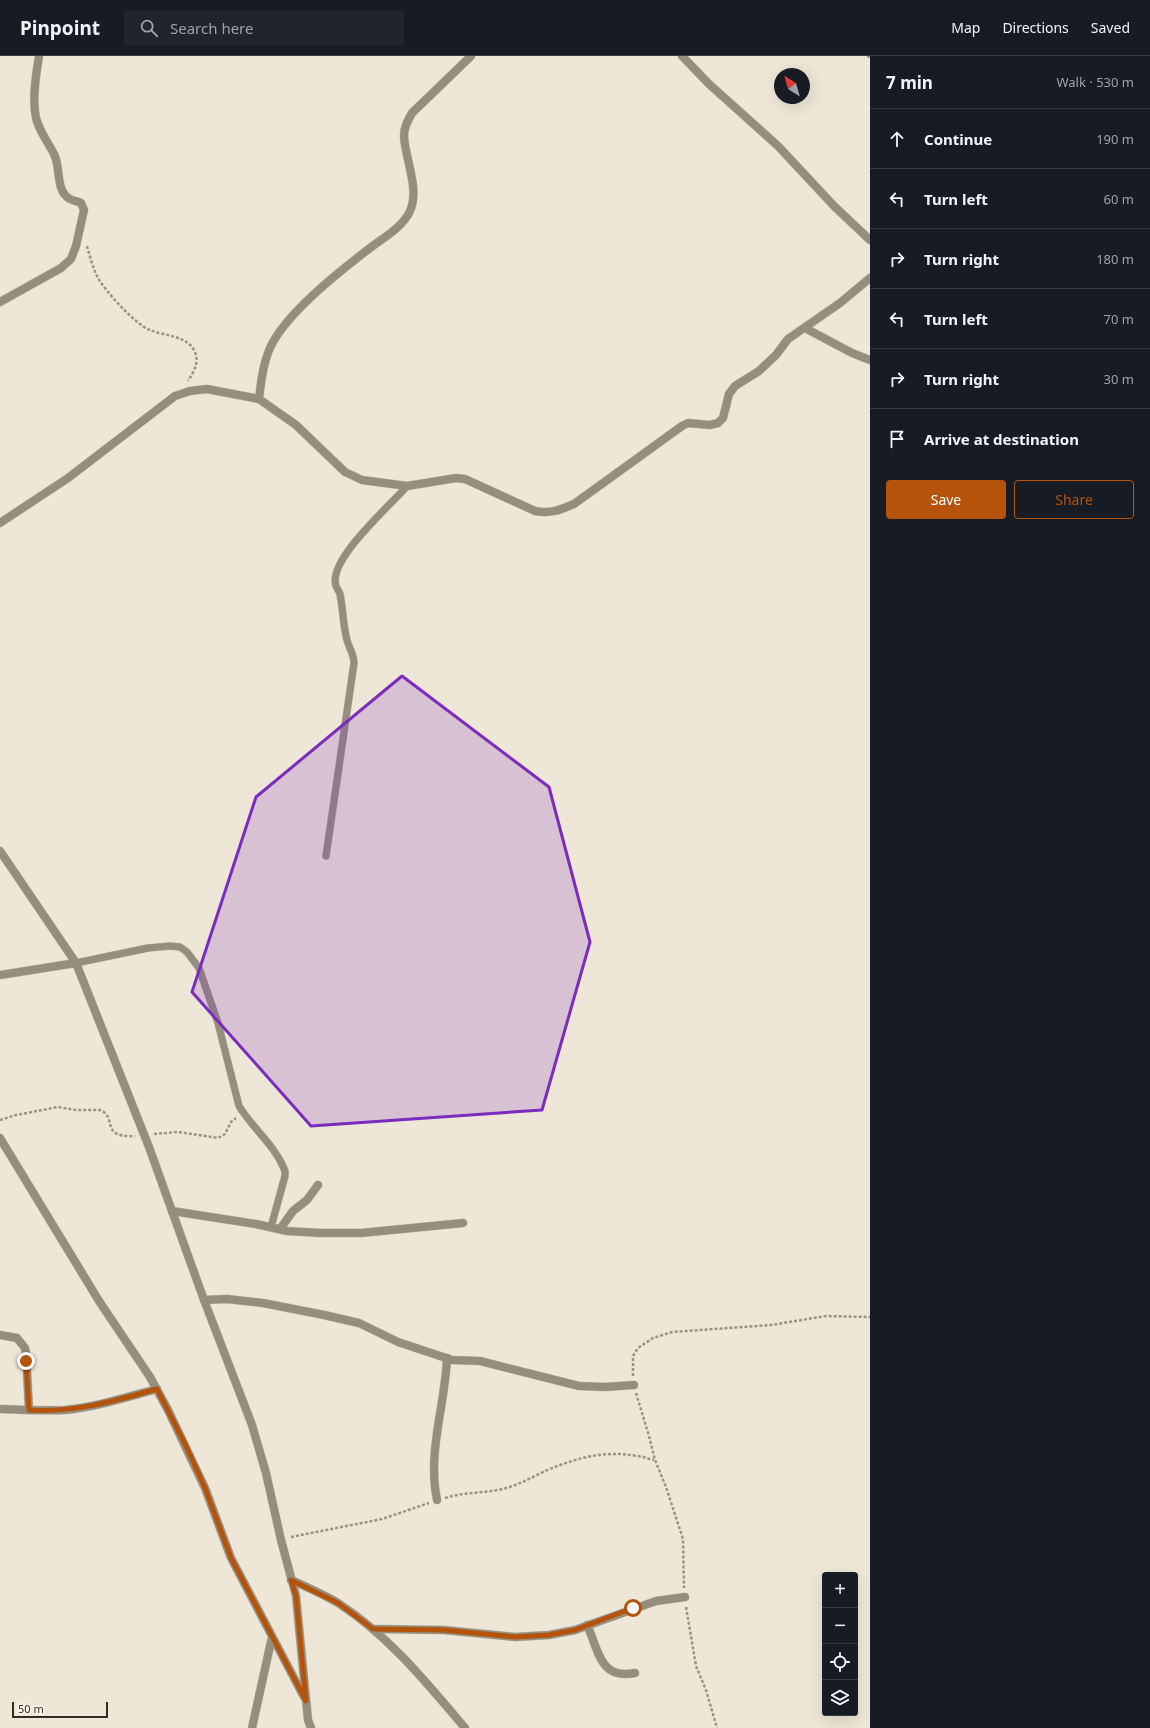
<!DOCTYPE html>
<html lang="en">
<head>
<meta charset="utf-8">
<style>
	:root { --surface:#171b24; --page:#20242c; --text:#f1f3f6; --muted:#9ea1a6; --line:#363941; --accent:#b45309 }
	body { margin:0; font-family:"Noto Sans",sans-serif; background:var(--page); color:var(--text) }
	.controls { position:absolute; right:12px; bottom:12px; display:grid; overflow:hidden; border-radius:4px; box-shadow:0 4px 16px #0002 }
	.controls button { width:36px; height:36px; display:grid; place-items:center; padding:0; border:0; border-bottom:1px solid var(--line); background:var(--surface); color:var(--text); font:20px sans-serif }
	.compass { position:absolute; left:774px; top:12px; width:36px; height:36px; border-radius:50%; background:var(--surface); box-shadow:0 4px 16px #0002; rotate:323deg }
	.scale { position:absolute; left:12px; bottom:10px; width:96px; box-sizing:border-box; padding-left:4px; border:2px solid #2f2c26; border-top:0; font-size:11px; line-height:14px; white-space:nowrap; color:#2f2c26; -webkit-text-stroke:3px #fbf3e4; paint-order:stroke }
	.stop { position:absolute; width:12px; height:12px; margin:-9px; border:3px solid #b45309; border-radius:50%; background:#fff }
	.stop.end { background:#b45309; border-color:#fff; box-shadow:0 1px 4px #0008 }
	.list { margin:0; padding:0; list-style:none }
	h2 { display:flex; justify-content:space-between; align-items:center; height:52px; margin:0; padding:0 16px; font-size:17px }
	h2 small { font-size:13px; font-weight:400; color:var(--muted) }
	.list li { display:grid; grid-template-columns:26px 1fr auto; gap:12px; align-items:center; box-sizing:border-box; height:60px; padding:0 16px; border-top:1px solid var(--line) }
	.list b { display:block; font-size:15px; white-space:nowrap }
	.list em { font-size:13px; font-style:normal; color:var(--muted) }
	.actions { display:flex; gap:8px; padding:12px 16px }
	.actions a { flex:1; padding:9px 0; border:1px solid var(--accent); border-radius:4px; text-align:center; font-size:14px; color:var(--accent) }
	.actions .main { background:var(--accent); color:#fff }
	.icon { flex:none; width:22px; height:22px; fill:none; stroke:currentColor; stroke-width:2; stroke-linecap:round; stroke-linejoin:round }
	.map { position:relative; flex:none; width:870px; height:1672px; overflow:hidden }
	header { display:flex; align-items:center; gap:24px; box-sizing:border-box; height:56px; padding:0 20px; background:var(--surface); border-bottom:1px solid var(--line) }
	header strong { font-size:19px }
	nav { display:flex; gap:22px; margin-inline-start:auto; font-size:14px }
	.search { width:280px; height:36px; background:var(--page); display:flex; align-items:center; gap:10px; box-sizing:border-box; padding:0 14px; border-radius:4px; color:var(--muted); font-size:15px }
	main { display:flex }
	aside { flex:1; background:var(--surface) }
	.map>svg:first-child { display:block }
	.lines { fill:none; stroke-linecap:round; stroke-linejoin:round }
	.service-casing { stroke:#c8c1b4; stroke-width:8 }
	.minor-casing { stroke:#c8c1b4; stroke-width:9 }
	.path { stroke:#999388; stroke-width:2.5; stroke-dasharray:3 2; stroke-linecap:butt }
	.service { stroke:#958e7e; stroke-width:7 }
	.minor { stroke:#958e7e; stroke-width:8 }
	.route { stroke:#b45309; stroke-width:5 }
	.marked { fill:#7b2cbf; fill-opacity:0.2; stroke:#7b2cbf; stroke-width:3; stroke-linejoin:round }
</style>
</head>
<body>
<header>
<strong>Pinpoint</strong>
<div class="search"><svg class="icon" aria-label="search" viewBox="0 0 24 24"><circle cx="10" cy="10" r="6"/><path d="M15 15l6 6"/></svg>Search here</div>
<nav><a>Map</a><a>Directions</a><a>Saved</a></nav>
</header>
<main>
<div class="map">
<svg width="870" height="1672" viewBox="0 0 870 1672">
	<rect width="100%" height="100%" fill="#eee6d7"/>
	<g class="lines">
		<defs>
			<g id="service">
				<path d="M326,800L354,607C354,598 349,592 347,584C343,569 343,553 340,538C339,535 337,533 336,530C327,504 391,449 407,430"/>
				<path d="M76,907L148,892L170,890L180,891L187,896L199,912L218,967L239,1050C253,1073 275,1089 285,1115V1120L271,1171"/>
			</g>
			<g id="minor">
				<polyline points="682,0 709,28 778,90 834,150 870,184"/>
				<path d="M0,246L61,212L71,203L76,190L84,154L81,147C78,145 73,145 70,143C55,135 61,111 54,98C48,86 39,75 36,62C32,43 36,19 39,0"/>
				<polyline points="805,272 852,297 870,304"/>
				<path d="M259,343C261,326 263,308 270,292C285,258 340,215 370,192C383,182 403,171 410,155C420,133 405,103 404,80C404,71 408,64 412,57L471,0"/>
				<path d="M0,467L68,422L175,340L190,335L207,333L259,343L296,369L345,416L362,424L407,430L456,422L465,423L535,455C551,458 560,454 574,448L682,370L688,367L710,369L718,367L723,362L729,338L735,330L759,315L776,299L788,283L840,247L870,222"/>
				<polyline points="0,795 76,907 149,1091 204,1244 252,1369 266,1417 281,1484 296,1540 308,1664 311,1672"/>
				<polyline points="0,919 76,907"/>
				<polyline points="0,1082 99,1245 150,1321 168,1354 205,1432 231,1502 304,1641"/>
				<polyline points="172,1155 256,1168 287,1175 320,1177 361,1177 463,1167"/>
				<polyline points="280,1173 293,1155 307,1144 318,1129"/>
				<polyline points="204,1244 227,1243 263,1247 324,1259 359,1267 398,1286 452,1304 480,1305 579,1330 605,1331 634,1329"/>
				<polyline points="0,1279 17,1282 25,1292 26,1297 29,1354"/>
				<path d="M0,1353C22,1354 44,1355 65,1354C96,1351 127,1341 157,1333"/>
				<path d="M437,1444C427,1397 445,1350 447,1302"/>
				<path d="M291,1524C307,1531 323,1538 338,1547C389,1580 426,1626 465,1672"/>
				<path d="M587,1569C599,1594 599,1624 635,1617"/>
				<polyline points="373,1573 444,1574 515,1581 549,1579 575,1574 656,1545 685,1541"/>
				<polyline points="252,1672 272,1581"/>
			</g>
		</defs>
		<use href="#service" class="service-casing"/>
		<use href="#minor" class="minor-casing"/>
		<g class="path">
			<polyline points="867,0 870,1"/>
			<path d="M87,190C90,201 93,212 98,222C106,236 136,269 150,274C164,280 182,279 192,291C201,303 195,314 188,325"/>
			<path d="M0,1064L16,1059L58,1051L76,1054H100C118,1061 99,1082 135,1080"/>
			<polyline points="154,1078 178,1076 218,1082 225,1078 231,1066 236,1062"/>
			<polyline points="633,1320 633,1300 638,1292 653,1282 672,1276 771,1269 826,1260 870,1261"/>
			<polyline points="636,1337 649,1380 655,1404 666,1431 683,1483 684,1532"/>
			<path d="M445,1442C464,1436 484,1437 503,1433C518,1429 531,1422 545,1415C583,1399 614,1392 654,1404"/>
			<polyline points="291,1481 382,1463 429,1447"/>
			<polyline points="686,1551 696,1610 706,1634 717,1672"/>
		</g>
		<use href="#service" class="service"/>
		<use href="#minor" class="minor"/>
	</g>
	<g class="lines">
		<path class="route" d="M26,1305L29,1354C73,1357 115,1345 157,1333L186,1390L205,1432L231,1502L306,1645L296,1540L291,1524L338,1547L373,1573L444,1574L515,1581L549,1579L575,1574L633,1552"/>
	</g>
	<path class="marked" d="M402,620L549,731L590,886L542,1054L311,1070L192,936L256,741Z"/>
</svg>
<div class="controls">
<button>+</button>
<button>−</button>
<button><svg class="icon" aria-label="locate" viewBox="0 0 24 24"><circle cx="12" cy="12" r="6"/><path d="M12 2v4M12 18v4M2 12h4M18 12h4"/></svg></button>
<button><svg class="icon" aria-label="layers" viewBox="0 0 24 24"><path d="M12 4l9 5-9 5-9-5zM3 14l9 5 9-5"/></svg></button>
</div>
<svg class="compass" viewBox="-18 -18 36 36"><path d="M0-13l5 13h-10z" fill="#e53935"/><path d="M0 13l5-13h-10z" fill="#9ea1a6"/></svg>
<div class="scale">50 m</div>
<div class="stop" style="left:633px;top:1552px"></div>
<div class="stop end" style="left:26px;top:1305px"></div>
</div>
<aside>
<h2>7 min<small>Walk · 530 m</small></h2>
<ul class="list">
<li><svg class="icon" aria-label="ahead" viewBox="0 0 24 24"><path d="M12 20V5M6 11l6-6 6 6"/></svg><div><b>Continue</b></div><em>190 m</em></li>
<li><svg class="icon" aria-label="left" viewBox="0 0 24 24"><path d="M17 20v-9H6M10 6l-5 5 5 5"/></svg><div><b>Turn left</b></div><em>60 m</em></li>
<li><svg class="icon" aria-label="right" viewBox="0 0 24 24"><path d="M7 20v-9h11M14 6l5 5-5 5"/></svg><div><b>Turn right</b></div><em>180 m</em></li>
<li><svg class="icon" aria-label="left" viewBox="0 0 24 24"><path d="M17 20v-9H6M10 6l-5 5 5 5"/></svg><div><b>Turn left</b></div><em>70 m</em></li>
<li><svg class="icon" aria-label="right" viewBox="0 0 24 24"><path d="M7 20v-9h11M14 6l5 5-5 5"/></svg><div><b>Turn right</b></div><em>30 m</em></li>
<li><svg class="icon" aria-label="arrive" viewBox="0 0 24 24"><path d="M6 21V4h12l-3 4 3 4H6"/></svg><div><b>Arrive at destination</b></div></li>
</ul>
<div class="actions"><a class="main">Save</a><a>Share</a></div>
</aside>
</main>
</body>
</html>
